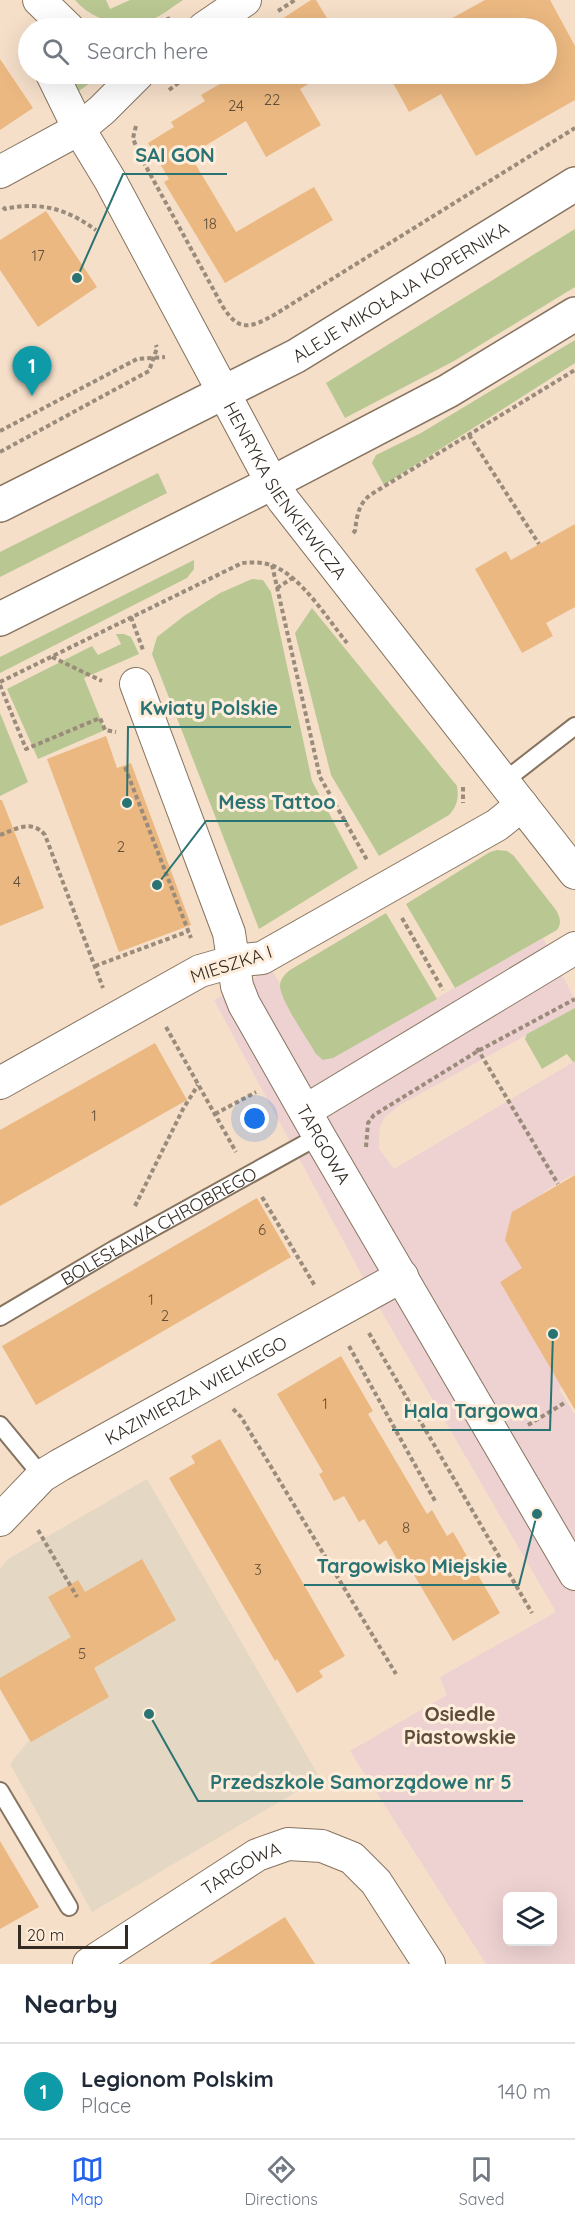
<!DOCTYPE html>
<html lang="en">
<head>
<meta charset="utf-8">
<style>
	:root { --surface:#fff; --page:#f2f2f3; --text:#1f2937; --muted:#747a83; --line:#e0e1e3; --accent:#2563eb }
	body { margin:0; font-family:Quicksand,sans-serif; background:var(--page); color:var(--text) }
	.controls { position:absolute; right:18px; bottom:18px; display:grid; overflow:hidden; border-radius:9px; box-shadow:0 6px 24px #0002 }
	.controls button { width:54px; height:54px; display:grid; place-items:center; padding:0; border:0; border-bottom:2px solid var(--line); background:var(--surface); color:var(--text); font:30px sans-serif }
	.scale { position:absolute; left:18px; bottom:15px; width:110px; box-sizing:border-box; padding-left:6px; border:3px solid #342c23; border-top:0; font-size:16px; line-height:21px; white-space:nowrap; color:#342c23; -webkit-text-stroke:4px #ffeddc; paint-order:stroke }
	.you { position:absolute; left:255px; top:1119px; width:21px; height:21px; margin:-15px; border:4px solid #fff; border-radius:50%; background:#1a73e8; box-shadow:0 0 0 9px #1a73e833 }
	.badge { display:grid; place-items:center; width:39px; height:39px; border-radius:50%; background:var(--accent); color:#fff; font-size:20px; font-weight:700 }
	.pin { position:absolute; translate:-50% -50px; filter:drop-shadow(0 2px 3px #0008) }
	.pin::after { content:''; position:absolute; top:32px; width:21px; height:18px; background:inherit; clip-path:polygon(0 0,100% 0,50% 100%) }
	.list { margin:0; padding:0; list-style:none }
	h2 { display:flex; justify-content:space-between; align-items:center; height:78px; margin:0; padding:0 24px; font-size:26px }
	h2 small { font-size:20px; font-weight:400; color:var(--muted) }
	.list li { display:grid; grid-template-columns:39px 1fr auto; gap:18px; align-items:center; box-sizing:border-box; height:96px; padding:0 24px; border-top:2px solid var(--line) }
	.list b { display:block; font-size:22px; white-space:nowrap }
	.list p { margin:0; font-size:20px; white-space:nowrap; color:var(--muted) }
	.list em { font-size:20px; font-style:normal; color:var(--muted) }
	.icon { flex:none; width:33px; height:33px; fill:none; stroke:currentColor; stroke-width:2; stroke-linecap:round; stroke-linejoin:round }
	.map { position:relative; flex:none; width:575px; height:1964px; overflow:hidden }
	.search { position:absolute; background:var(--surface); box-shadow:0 6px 24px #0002; left:18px; right:18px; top:18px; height:66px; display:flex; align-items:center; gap:15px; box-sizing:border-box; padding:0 21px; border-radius:33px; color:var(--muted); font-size:22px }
	.sheet { height:174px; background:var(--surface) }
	nav { display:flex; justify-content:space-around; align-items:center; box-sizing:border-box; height:84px; border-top:2px solid var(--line); background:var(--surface); font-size:16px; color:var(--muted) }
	nav a { display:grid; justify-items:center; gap:3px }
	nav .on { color:var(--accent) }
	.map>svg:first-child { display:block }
	.commercial { fill:#edd2d1; fill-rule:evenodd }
	.education { fill:#e4d8c4 }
	.green { fill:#b9c892 }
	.building { fill:#ebb881 }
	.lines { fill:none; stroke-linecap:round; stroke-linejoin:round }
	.service-casing { stroke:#877460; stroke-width:20 }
	.minor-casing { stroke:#877460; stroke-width:34 }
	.secondary-casing { stroke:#877460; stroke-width:36 }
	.path { stroke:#9a8b7b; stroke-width:4; stroke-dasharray:4.5 3; stroke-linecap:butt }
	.service { stroke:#fff; stroke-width:16 }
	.minor { stroke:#fff; stroke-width:32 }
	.secondary { stroke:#fff; stroke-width:33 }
	.labels { text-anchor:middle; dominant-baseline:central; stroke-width:6; stroke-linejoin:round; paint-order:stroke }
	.number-label { font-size:15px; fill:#624f3a }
	.street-label { font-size:18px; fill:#342c23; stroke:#ffeddc }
	.neighbourhood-label { font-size:20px; font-weight:bold; fill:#5f4d3b; stroke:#ffeddc }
	.leader { fill:none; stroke:#297372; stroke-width:2 }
	.callout-dot { fill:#297372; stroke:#ffeddc; stroke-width:2 }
	.callout-label { font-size:20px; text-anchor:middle; font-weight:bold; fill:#297372; stroke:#ffeddc; stroke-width:6; stroke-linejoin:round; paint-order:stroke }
</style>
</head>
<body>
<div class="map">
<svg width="575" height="1964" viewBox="0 0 575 1964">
	<rect width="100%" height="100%" fill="#f5dfc9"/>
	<path class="commercial" d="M543,938L575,1000V1008L400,1105L385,1117L380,1126L379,1137V1149L394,1169L575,1061V1175L570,1176L544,1192L508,1245L522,1268L500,1282L562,1387L559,1389L575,1415V1964H486L350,1751L447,1695L440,1677L556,1612L380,1309L214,1000L271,969L280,984L282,994L326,1060ZM508,1896H552V1942H508Z"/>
	<polygon class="education" points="147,1479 320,1778 92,1912 10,1764 29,1740 0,1689 0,1569 8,1559"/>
	<g class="green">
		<path d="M75,0H106L110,9L130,0H183C172,7 162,16 150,20C124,29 93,21 75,0Z"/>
		<polygon points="67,74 103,74 76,93"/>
		<polygon points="575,229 575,287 454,361 345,418 326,383"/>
		<polygon points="575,340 575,363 384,485 372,463 376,455 421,433"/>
		<polygon points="158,473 167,493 0,577 0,552"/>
		<polygon points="194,560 194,569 187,578 0,673 0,657"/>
		<polygon points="252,579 263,580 271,592 312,781 358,868 259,929 152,654 157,637 184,616 220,593"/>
		<path d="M312,608L457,786C459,798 457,806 449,815L379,856L331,775L295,633Z"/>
		<polygon points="116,634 124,634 131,637 139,654 84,678 105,730 38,759 7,689 92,646 98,655 121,644"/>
		<polygon points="0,713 28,782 0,796"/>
		<path d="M497,850L507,851L513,855L556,910C560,917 562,923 557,930L455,988L406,904L490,852Z"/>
		<path d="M386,913L437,999L333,1058L323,1060L316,1054C307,1038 281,1002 280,986C280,979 285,974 290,970Z"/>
		<polygon points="575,1008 575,1061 573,1062 567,1054 542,1069 525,1039 527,1034"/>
	</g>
	<g class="building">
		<polygon points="311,0 316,0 333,28 268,28"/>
		<polygon points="485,0 550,0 575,46 575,100 476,156 441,94 409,112 388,74 546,74 546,28 434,28"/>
		<polygon points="0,59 33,108 0,130"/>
		<polygon points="237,74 325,74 300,89 321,125 266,157 246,121 190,155 236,232 314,187 333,220 225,283 164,182 169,179 148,143 174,127 171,122 205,101 201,95"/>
		<polygon points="46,211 97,287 38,327 0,270 0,240"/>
		<polygon points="575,524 575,607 546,623 553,636 522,653 475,569 506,551 511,560"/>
		<polygon points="106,736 117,768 131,763 191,925 119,952 47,759"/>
		<polygon points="0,800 2,800 44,908 0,926"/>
		<polygon points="155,1043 187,1100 0,1206 0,1130"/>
		<polygon points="575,1175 575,1410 500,1282 522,1268 505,1240 512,1212"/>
		<polygon points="257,1198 291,1257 36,1405 2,1346"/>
		<polygon points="341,1356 373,1411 368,1414 427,1514 432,1510 447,1536 453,1532 500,1613 453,1641 407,1563 401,1566 386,1540 379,1545 364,1519 359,1522 344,1496 334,1501 319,1474 323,1472 277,1394"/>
		<polygon points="220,1439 345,1656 319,1671 323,1677 297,1693 277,1659 275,1661 169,1478 195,1463 191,1456"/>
		<polygon points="142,1559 176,1620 94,1668 109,1697 31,1742 0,1689 0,1678 71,1637 48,1597 78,1580 85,1592"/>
		<polygon points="0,1841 39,1907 0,1929"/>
		<polygon points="285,1917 315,1964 209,1964"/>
	</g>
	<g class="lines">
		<defs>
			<g id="service">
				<polyline points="503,782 575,726"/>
				<path id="s1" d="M0,1317L113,1250L319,1136"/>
				<polyline points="0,1425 42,1476"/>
				<polyline points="0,1791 69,1907"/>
			</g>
			<g id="minor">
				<polyline points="39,0 68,28"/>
				<polyline points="204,28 245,0"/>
				<path id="s2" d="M52,74L79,129L110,180L272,483L284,501L575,873"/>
				<polyline points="0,172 79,129 102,110 138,74"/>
				<path id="s3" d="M136,684L229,933L237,986L244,1004L319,1136L575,1574"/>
				<polyline points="0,1083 200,971 235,961 262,958 497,825 522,805"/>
				<polyline points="305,1111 575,948"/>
				<path id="s4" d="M0,1520L42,1476L60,1465L402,1276"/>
				<path id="s5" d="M89,1964L257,1855L288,1844L322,1846L352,1858L376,1882L429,1964"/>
			</g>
			<g id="secondary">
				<path id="s6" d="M0,505L296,356L575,184"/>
				<polyline points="0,619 272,483 448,391 575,314"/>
			</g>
		</defs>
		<use href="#service" class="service-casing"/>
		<use href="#minor" class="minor-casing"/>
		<use href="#secondary" class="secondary-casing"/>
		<g class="path">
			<polyline points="278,11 295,0"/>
			<polyline points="146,28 170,18"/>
			<polyline points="169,90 190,74"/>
			<path d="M136,126L133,138L138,152L223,307C239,332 250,328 274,315L575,128"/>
			<path d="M3,207L5,209C40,201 67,209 96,230"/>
			<polyline points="0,431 137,359 165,357"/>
			<polyline points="469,435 539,544"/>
			<polyline points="0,452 149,371 157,348 156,345"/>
			<path d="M353,533L355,531C357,516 358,505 370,495L575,370"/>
			<polyline points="272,565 320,777 367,860"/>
			<polyline points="277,588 294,577"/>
			<polyline points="131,617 143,650"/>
			<polyline points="52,657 102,681"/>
			<path d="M0,682L242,563C252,562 264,562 274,566C303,579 327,618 347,643"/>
			<polyline points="0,685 26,749 100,718 105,730 116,732"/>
			<polyline points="125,767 191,938"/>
			<polyline points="463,787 463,803"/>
			<path d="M0,835C16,829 32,819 45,835L103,988"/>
			<polyline points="402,918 443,990"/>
			<polyline points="95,966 189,931"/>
			<polyline points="166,1027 236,1152"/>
			<polyline points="477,1048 558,1184"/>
			<polyline points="215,1114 256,1092"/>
			<polyline points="366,1147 368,1123 374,1115 478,1051 575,999"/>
			<polyline points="262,1197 315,1286"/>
			<polyline points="135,1206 183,1109 198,1085"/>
			<polyline points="369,1333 532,1613"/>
			<polyline points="349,1346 435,1501"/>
			<polyline points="233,1409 241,1417 396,1674"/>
			<polyline points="528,1425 566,1402"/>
			<polyline points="38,1530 77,1597"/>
		</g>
		<use href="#service" class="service"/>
		<use href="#minor" class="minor"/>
		<use href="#secondary" class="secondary"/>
	</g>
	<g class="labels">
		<g class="number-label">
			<text x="272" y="99">22</text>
			<text x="236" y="105">24</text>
			<text x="210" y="223">18</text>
			<text x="38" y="255">17</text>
			<text x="121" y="846">2</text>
			<text x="17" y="881">4</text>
			<text x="94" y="1115">1</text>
			<text x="262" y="1229">6</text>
			<text x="151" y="1299">1</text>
			<text x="165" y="1315">2</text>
			<text x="325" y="1403">1</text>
			<text x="406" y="1527">8</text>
			<text x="258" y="1569">3</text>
			<text x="82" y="1653">5</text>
		</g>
		<g class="street-label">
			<text stroke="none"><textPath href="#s6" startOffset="454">ALEJE MIKOŁAJA KOPERNIKA</textPath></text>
			<text stroke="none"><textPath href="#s2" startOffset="478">HENRYKA SIENKIEWICZA</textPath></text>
			<text transform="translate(231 964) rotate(-18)">MIESZKA I</text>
			<text stroke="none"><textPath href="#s3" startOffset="500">TARGOWA</textPath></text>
			<text stroke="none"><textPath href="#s1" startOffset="183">BOLESŁAWA CHROBREGO</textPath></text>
			<text stroke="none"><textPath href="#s4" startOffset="237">KAZIMIERZA WIELKIEGO</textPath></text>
			<text stroke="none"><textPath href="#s5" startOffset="180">TARGOWA</textPath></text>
		</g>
		<g class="neighbourhood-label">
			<text x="460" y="1713">Osiedle<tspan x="460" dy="23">Piastowskie</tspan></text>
		</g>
	</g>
	<path class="leader" d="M77 278L123 174H227M127 803L128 727H291M157 885L206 821H347M553 1334L550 1430H392M537 1514L519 1585H304M149 1714L198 1801H523"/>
	<g class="callout-dot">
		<circle cx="77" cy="278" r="6"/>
		<circle cx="127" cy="803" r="6"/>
		<circle cx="157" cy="885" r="6"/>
		<circle cx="553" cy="1334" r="6"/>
		<circle cx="537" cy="1514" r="6"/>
		<circle cx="149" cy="1714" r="6"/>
	</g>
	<g class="callout-label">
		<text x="175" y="162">SAI GON</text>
		<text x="209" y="715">Kwiaty Polskie</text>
		<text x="277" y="809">Mess Tattoo</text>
		<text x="471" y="1418">Hala Targowa</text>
		<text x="412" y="1573">Targowisko Miejskie</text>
		<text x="361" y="1789">Przedszkole Samorządowe nr 5</text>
	</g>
</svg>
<div class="controls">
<button><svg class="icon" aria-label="layers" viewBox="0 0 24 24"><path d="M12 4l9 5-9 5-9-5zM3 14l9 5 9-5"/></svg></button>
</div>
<div class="scale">20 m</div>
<div class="you"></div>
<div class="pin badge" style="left:32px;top:396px;background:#0f9aa8">1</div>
<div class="search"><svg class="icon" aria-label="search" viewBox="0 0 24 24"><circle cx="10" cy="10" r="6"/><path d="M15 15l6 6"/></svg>Search here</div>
</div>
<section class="sheet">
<h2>Nearby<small></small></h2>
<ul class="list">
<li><span class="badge" style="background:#0f9aa8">1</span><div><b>Legionom Polskim</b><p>Place</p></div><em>140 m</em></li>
</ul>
</section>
<nav>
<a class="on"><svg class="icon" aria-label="map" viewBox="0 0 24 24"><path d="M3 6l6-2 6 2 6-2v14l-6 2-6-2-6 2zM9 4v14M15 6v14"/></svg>Map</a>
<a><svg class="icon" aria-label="directions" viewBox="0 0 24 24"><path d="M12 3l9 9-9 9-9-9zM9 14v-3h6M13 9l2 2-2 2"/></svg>Directions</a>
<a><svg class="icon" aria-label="saved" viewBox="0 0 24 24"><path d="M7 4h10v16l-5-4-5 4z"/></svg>Saved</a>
</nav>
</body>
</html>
